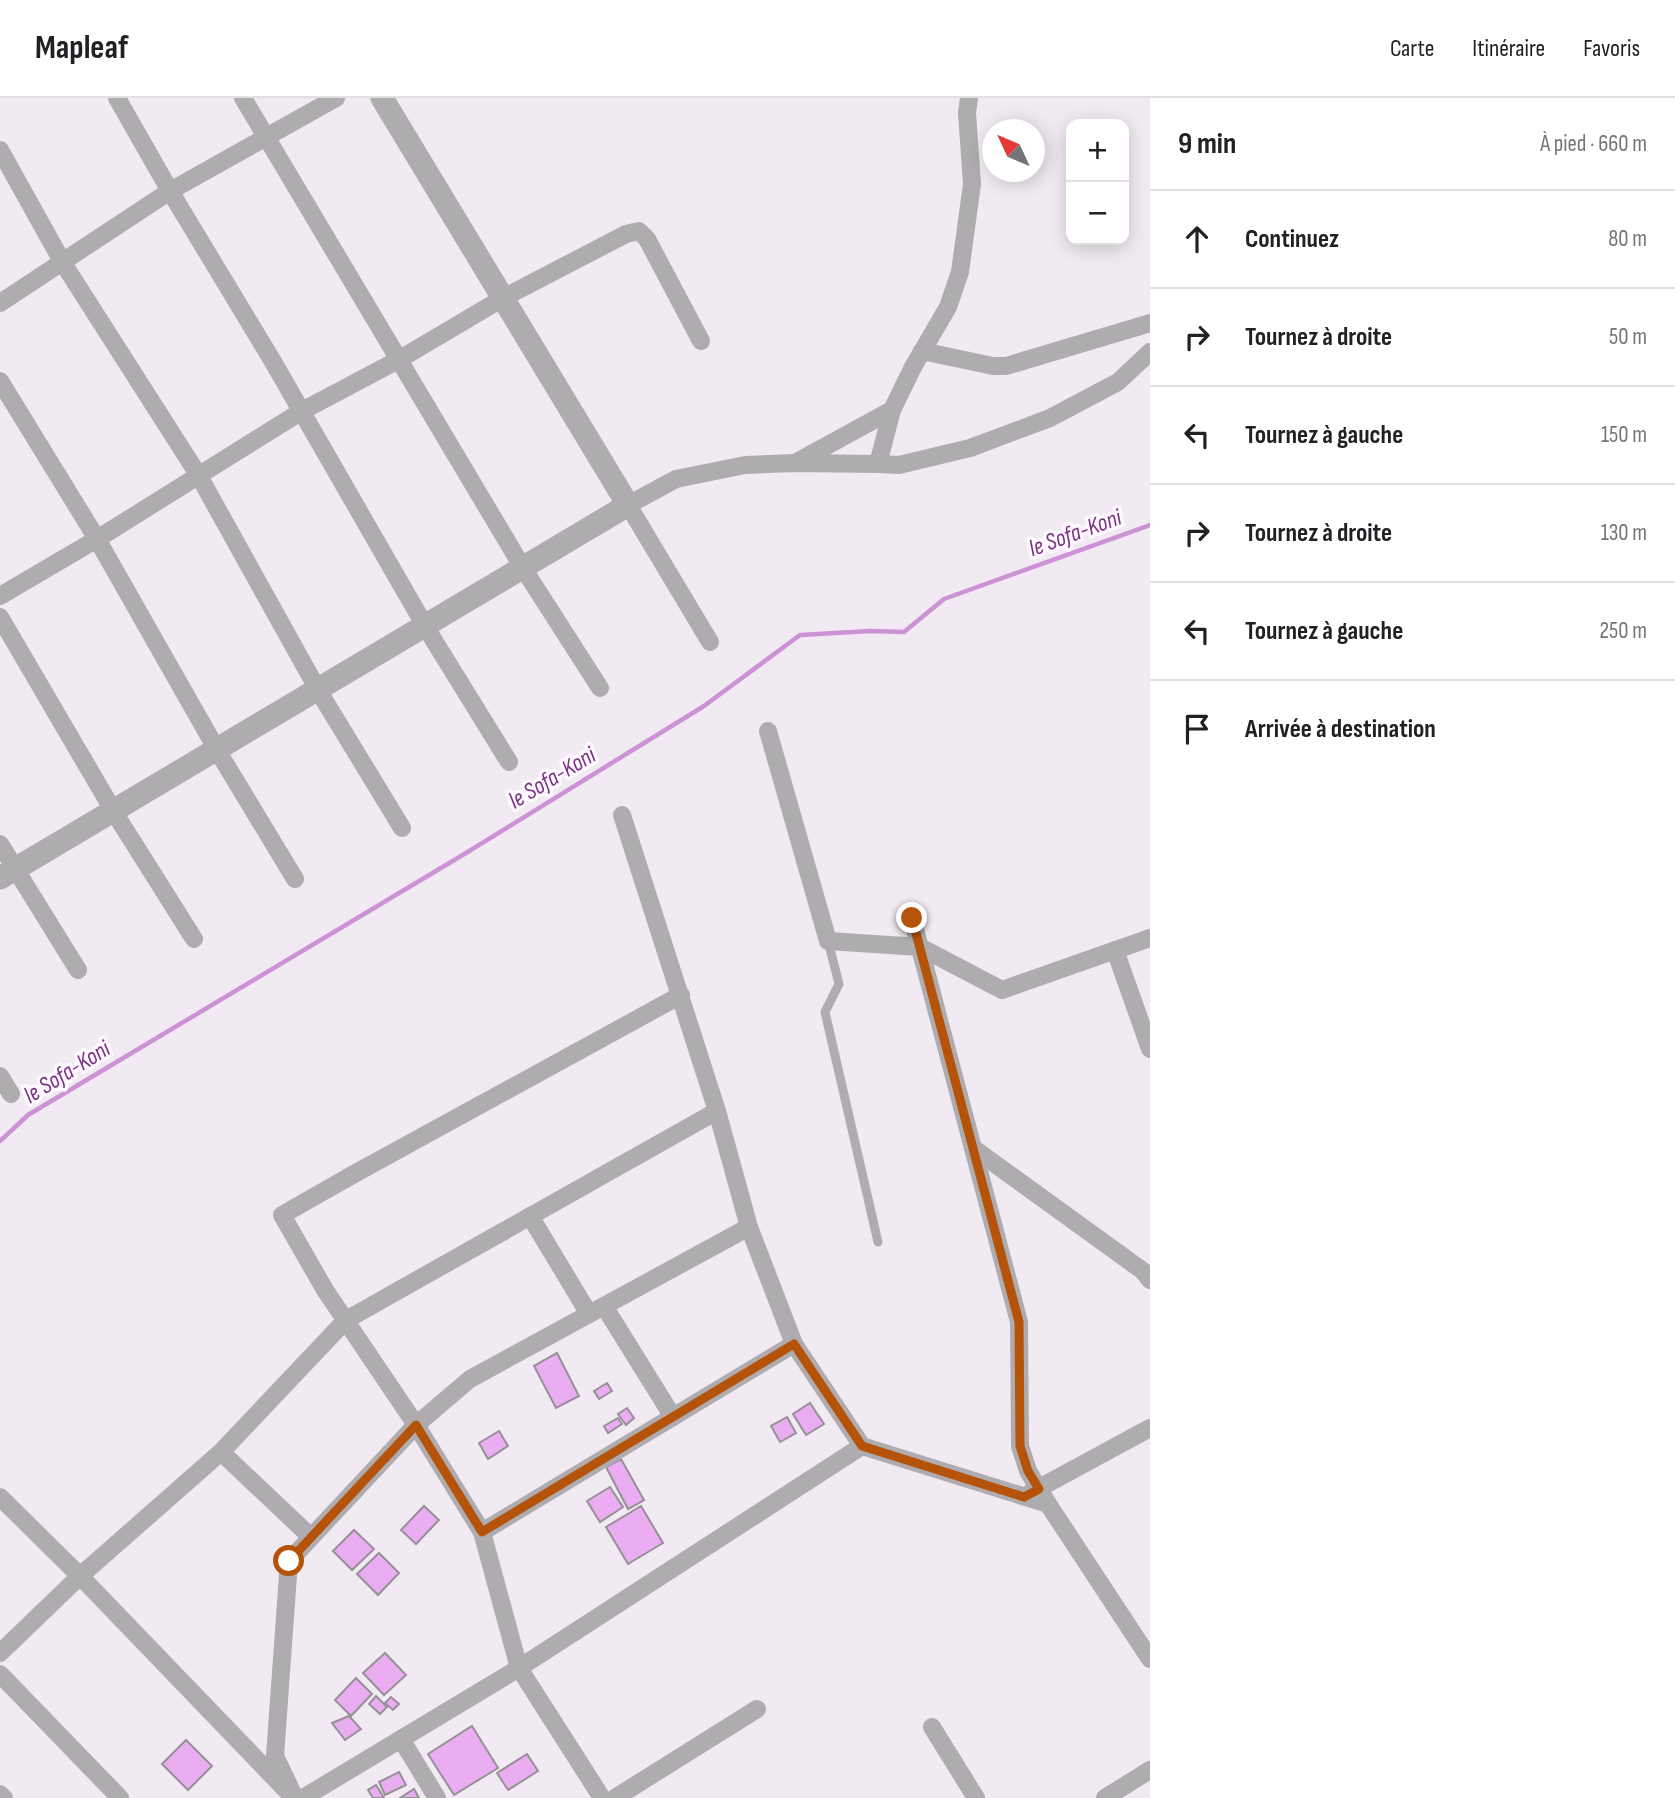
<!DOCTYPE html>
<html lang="fr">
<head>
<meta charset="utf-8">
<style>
	:root { --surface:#fff; --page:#f2f2f2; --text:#202124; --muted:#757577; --line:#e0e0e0 }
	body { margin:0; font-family:"Sofia Sans Condensed",sans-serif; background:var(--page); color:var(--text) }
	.controls { position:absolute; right:21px; top:21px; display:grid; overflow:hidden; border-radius:14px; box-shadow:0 4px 18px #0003 }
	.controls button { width:63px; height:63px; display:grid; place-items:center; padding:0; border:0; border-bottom:2px solid var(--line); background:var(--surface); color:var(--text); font:35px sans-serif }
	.compass { position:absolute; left:982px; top:21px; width:63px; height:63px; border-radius:50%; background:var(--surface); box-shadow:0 4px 18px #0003; rotate:314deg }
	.stop { position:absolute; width:21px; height:21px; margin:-16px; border:5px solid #b45309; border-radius:50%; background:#fff }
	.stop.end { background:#b45309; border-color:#fff; box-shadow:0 2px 7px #0008 }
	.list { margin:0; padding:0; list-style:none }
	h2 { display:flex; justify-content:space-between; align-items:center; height:91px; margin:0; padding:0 28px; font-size:30px }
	h2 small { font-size:23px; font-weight:400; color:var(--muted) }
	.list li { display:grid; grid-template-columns:46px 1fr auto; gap:21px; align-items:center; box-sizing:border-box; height:98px; padding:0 28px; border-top:2px solid var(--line) }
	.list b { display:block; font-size:26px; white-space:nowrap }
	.list em { font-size:23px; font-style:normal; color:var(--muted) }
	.icon { flex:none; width:38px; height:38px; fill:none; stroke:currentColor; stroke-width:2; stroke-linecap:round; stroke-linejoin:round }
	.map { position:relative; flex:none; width:1150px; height:1700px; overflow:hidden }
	header { display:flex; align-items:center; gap:42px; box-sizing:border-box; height:98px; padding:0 35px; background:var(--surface); border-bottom:2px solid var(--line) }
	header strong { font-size:33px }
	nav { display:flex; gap:38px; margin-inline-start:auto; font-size:24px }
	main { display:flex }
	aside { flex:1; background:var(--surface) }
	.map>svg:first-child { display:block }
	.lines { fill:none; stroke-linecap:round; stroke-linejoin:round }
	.stream { stroke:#cd92d5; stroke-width:4.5 }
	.building { fill:#ebadf2; stroke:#969097; stroke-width:2 }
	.service { stroke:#afacaf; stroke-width:9 }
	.minor { stroke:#afacaf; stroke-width:18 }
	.tertiary { stroke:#afacaf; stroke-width:23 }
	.route { stroke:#b45309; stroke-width:9 }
	.labels { text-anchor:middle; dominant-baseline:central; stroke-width:7; stroke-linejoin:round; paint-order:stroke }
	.water-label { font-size:24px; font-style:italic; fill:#7a3384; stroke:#fef8ff }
</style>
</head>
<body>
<header>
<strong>Mapleaf</strong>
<nav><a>Carte</a><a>Itinéraire</a><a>Favoris</a></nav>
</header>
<main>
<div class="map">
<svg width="1150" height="1700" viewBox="0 0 1150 1700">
	<rect width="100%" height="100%" fill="#f1eaf2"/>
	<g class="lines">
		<polyline class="stream" points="0,1043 28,1017 466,755 704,608 800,537 870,533 904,534 944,501 1150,427"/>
	</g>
	<g class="building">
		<polygon points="557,1255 579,1298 556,1310 534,1268"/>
		<polygon points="607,1285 612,1293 599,1301 594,1293"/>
		<polygon points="810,1305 824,1326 806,1337 793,1316"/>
		<polygon points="627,1310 634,1320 626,1327 618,1316"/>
		<polygon points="787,1319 796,1335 780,1344 771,1328"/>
		<polygon points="618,1320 622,1326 608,1335 604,1328"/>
		<polygon points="499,1333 508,1348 488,1361 479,1345"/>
		<polygon points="621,1361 644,1402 628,1411 606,1369"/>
		<polygon points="610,1389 623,1409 600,1424 587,1403"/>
		<polygon points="424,1408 439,1422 416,1446 401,1432"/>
		<polygon points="641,1408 663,1445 628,1466 606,1429"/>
		<polygon points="354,1432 374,1451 352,1472 333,1453"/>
		<polygon points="379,1455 399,1475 378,1497 357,1476"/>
		<polygon points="385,1555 406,1577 384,1597 363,1575"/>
		<polygon points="356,1580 372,1596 351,1618 335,1602"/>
		<polygon points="376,1598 387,1609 380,1616 369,1606"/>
		<polygon points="391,1599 399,1606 393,1612 385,1605"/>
		<polygon points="349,1618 361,1631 345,1642 332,1625"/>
		<polygon points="472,1628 498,1670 454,1697 428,1656"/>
		<polygon points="186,1642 212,1668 188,1692 162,1666"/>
		<polygon points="527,1656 538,1673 508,1692 497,1675"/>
		<polygon points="399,1674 406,1687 385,1697 379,1684"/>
		<polygon points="376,1687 384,1700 373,1700 368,1692"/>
		<polygon points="414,1691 419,1700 400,1700"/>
	</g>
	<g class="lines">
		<polyline class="service" points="828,843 839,886 825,914 878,1144"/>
		<g class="minor">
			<polyline points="117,0 170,93 272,262 425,528 509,664"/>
			<polyline points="243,0 523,470 600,590"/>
			<polyline points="0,52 63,165 199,378 318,592 402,730"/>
			<polyline points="0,205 170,93 336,0"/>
			<polyline points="922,253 993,268 1006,268 1150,225"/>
			<polyline points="0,283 97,441 217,652 295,781"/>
			<polyline points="797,364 892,312"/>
			<polyline points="878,366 892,312 913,269 948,209 960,174 972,86 967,15 969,0"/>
			<polyline points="0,498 97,441 302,313 400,261 503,200 626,136 639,133 647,141 701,243"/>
			<polyline points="0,519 114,714 194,841"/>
			<polyline points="710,544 628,407 676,381 745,367 795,365 878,366 899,367 970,350 1050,320 1118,284 1150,254"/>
			<polyline points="768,633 828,843 920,849 1002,892 1150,840"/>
			<polyline points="622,717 717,1013 749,1129 794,1246 862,1348 1048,1406"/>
			<polyline points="0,746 78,872"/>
			<polyline points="912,820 1019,1224 1020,1348 1028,1373 1048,1406 1150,1561"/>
			<polyline points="1115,852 1150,951"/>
			<polyline points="681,897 354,1076 282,1117 325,1192 416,1327 482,1434 794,1246"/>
			<polyline points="0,978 11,996"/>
			<polyline points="973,1050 1143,1173 1150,1182"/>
			<polyline points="530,1118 589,1216"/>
			<polyline points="604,1208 673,1319"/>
			<polyline points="221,1354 311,1439"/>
			<polyline points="1030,1395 1150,1330"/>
			<polyline points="0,1399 80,1478 286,1692"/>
			<polyline points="482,1434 519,1570 602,1700"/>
			<polyline points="0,1555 80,1478 221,1354 346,1222 717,1013"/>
			<polyline points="0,1576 120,1700"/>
			<polyline points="932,1629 976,1700"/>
			<polyline points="401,1641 437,1700"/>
			<polyline points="0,1696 4,1700"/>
			<polyline points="295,1700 275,1658 289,1463 416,1327 470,1281 749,1129"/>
			<polyline points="303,1700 519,1570 862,1348"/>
			<polyline points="615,1700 757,1611"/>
			<polyline points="1105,1700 1150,1672"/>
		</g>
		<polyline class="tertiary" points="0,780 628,407 382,0"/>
	</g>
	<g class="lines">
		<polyline class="route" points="289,1463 416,1327 482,1434 794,1246 862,1348 1024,1399 1039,1391 1028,1373 1020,1348 1019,1224 912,820"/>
	</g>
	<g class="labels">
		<g class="water-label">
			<text transform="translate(1075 435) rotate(-20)">le Sofa-Koni</text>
			<text transform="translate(552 680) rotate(-31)">le Sofa-Koni</text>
			<text transform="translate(67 974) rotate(-32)">le Sofa-Koni</text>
		</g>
	</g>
</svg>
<div class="controls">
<button>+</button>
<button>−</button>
</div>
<svg class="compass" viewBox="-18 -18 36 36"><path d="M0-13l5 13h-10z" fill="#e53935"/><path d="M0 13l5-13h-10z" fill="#757577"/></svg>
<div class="stop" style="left:289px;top:1463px"></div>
<div class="stop end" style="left:912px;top:820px"></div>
</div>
<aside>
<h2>9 min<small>À pied · 660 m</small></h2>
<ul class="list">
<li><svg class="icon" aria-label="ahead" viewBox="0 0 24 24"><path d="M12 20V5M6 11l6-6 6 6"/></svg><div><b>Continuez</b></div><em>80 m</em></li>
<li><svg class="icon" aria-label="right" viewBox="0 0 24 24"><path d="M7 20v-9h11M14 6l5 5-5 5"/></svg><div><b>Tournez à droite</b></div><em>50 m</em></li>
<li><svg class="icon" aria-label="left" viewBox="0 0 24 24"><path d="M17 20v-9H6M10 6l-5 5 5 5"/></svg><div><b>Tournez à gauche</b></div><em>150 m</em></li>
<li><svg class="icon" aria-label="right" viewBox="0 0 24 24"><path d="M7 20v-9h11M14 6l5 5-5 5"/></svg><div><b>Tournez à droite</b></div><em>130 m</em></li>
<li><svg class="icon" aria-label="left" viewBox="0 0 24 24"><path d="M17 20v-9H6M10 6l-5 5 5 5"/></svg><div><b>Tournez à gauche</b></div><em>250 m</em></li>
<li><svg class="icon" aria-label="arrive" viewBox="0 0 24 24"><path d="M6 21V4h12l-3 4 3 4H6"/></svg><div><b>Arrivée à destination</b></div></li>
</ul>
</aside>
</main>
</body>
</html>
